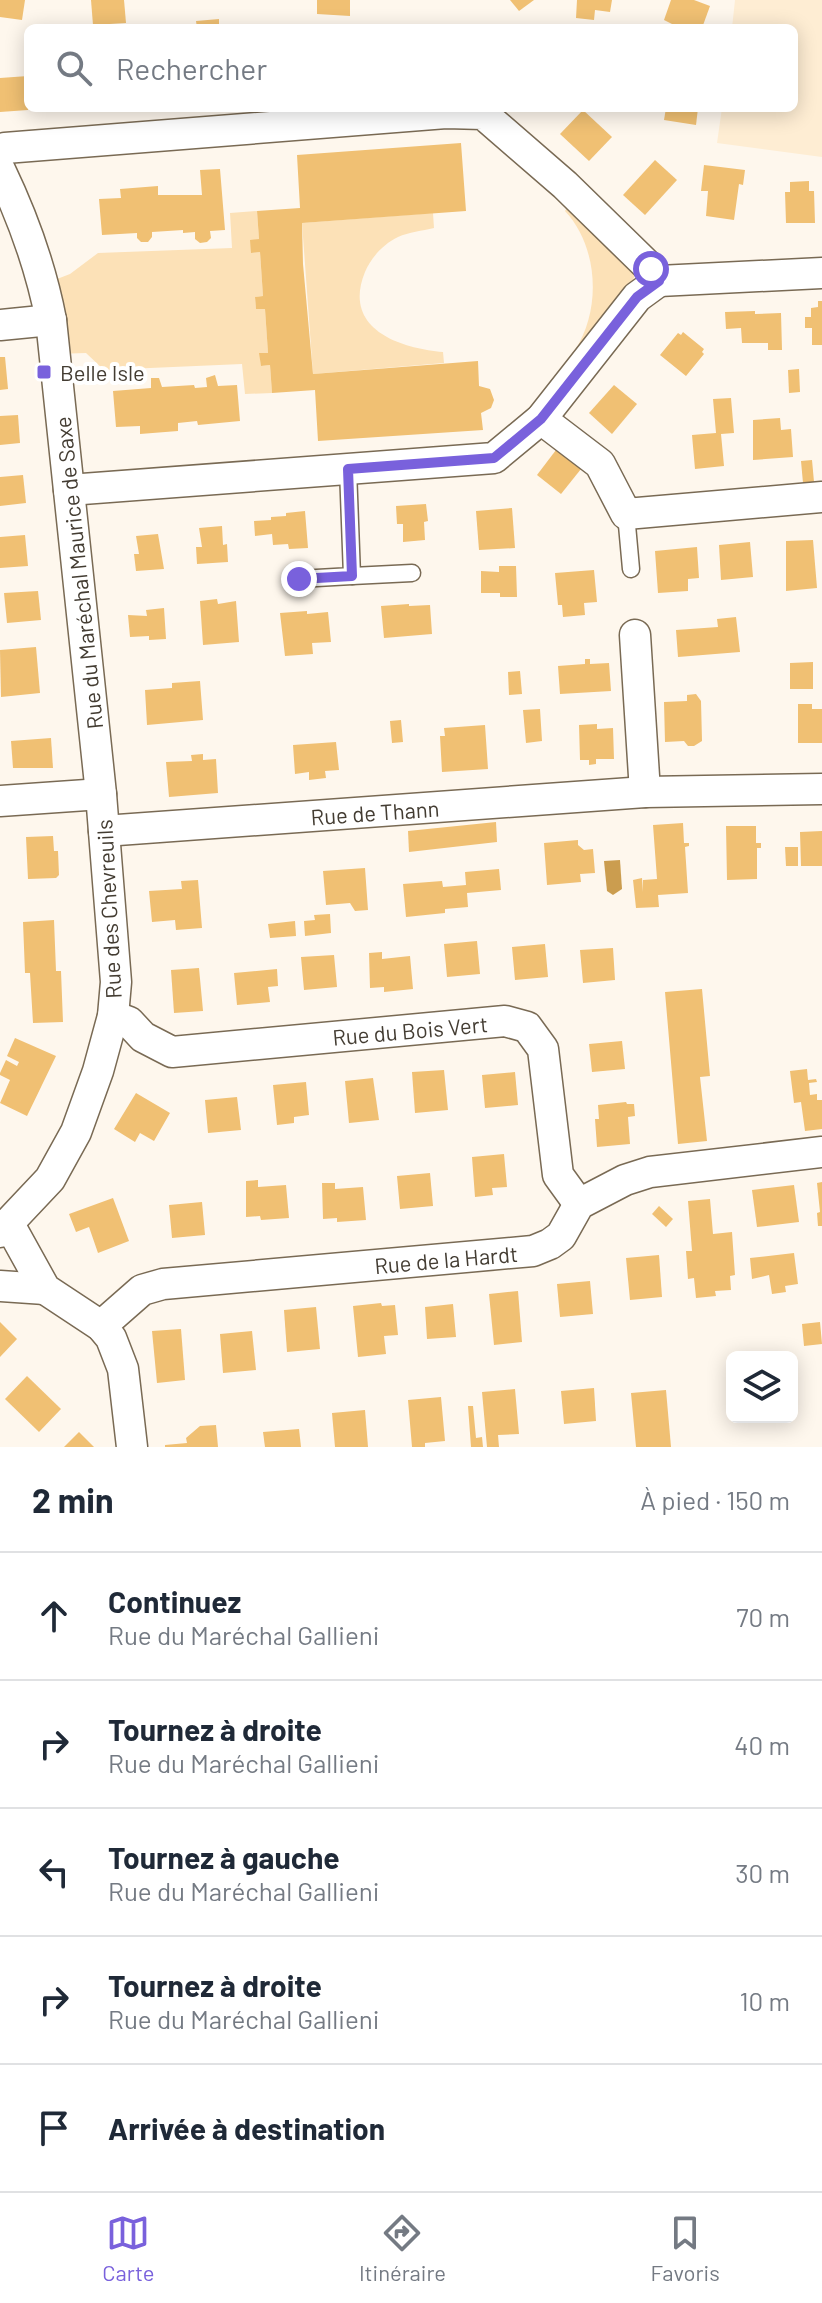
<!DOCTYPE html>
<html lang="fr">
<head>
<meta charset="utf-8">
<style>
	:root { --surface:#fff; --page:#f6f6f7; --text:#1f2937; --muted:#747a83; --line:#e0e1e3; --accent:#7961dc }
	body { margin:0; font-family:Barlow,sans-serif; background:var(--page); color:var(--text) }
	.controls { position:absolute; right:24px; bottom:24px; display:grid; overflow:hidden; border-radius:12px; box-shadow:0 4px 20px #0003 }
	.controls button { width:72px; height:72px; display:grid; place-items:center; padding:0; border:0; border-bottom:2px solid var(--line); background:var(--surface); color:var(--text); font:40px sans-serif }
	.stop { position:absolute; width:24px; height:24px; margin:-18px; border:6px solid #7961dc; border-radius:50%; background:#fff }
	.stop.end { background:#7961dc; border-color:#fff; box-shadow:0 2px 8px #0008 }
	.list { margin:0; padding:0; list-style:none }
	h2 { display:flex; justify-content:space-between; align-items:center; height:104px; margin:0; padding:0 32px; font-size:34px }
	h2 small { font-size:26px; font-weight:400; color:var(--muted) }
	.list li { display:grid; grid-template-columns:52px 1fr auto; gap:24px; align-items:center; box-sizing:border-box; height:128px; padding:0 32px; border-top:2px solid var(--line) }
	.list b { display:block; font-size:30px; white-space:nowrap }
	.list p { margin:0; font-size:26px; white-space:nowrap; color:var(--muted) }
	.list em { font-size:26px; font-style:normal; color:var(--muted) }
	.icon { flex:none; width:44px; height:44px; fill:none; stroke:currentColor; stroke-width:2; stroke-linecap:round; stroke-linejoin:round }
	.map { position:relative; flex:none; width:822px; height:1447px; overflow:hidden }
	.search { position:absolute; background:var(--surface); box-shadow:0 4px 20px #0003; left:24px; right:24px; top:24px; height:88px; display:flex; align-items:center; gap:20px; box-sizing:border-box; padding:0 28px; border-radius:12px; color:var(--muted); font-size:30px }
	.sheet { height:744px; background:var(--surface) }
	nav { display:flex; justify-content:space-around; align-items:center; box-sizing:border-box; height:112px; border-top:2px solid var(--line); background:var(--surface); font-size:22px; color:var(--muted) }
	nav a { display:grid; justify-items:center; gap:4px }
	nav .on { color:var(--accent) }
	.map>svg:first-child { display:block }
	.built { fill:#feedd3 }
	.green { fill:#fce1b7 }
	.water { fill:#cb9d4f }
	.building { fill:#f0c073 }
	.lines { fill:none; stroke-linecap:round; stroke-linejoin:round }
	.lane-casing { stroke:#796a54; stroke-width:19 }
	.street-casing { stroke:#796a54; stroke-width:33 }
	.lane { stroke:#fff; stroke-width:16 }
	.street { stroke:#fff; stroke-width:30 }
	.route { stroke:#7961dc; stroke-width:10 }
	.poi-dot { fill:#7961dc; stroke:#fff; stroke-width:3 }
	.labels { text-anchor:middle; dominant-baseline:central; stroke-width:8; stroke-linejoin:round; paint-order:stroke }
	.poi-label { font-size:22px; fill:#433c32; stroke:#fff; text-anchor:start }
	.street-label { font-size:22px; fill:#433c32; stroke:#fff }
</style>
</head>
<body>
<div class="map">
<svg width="822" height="1447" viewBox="0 0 822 1447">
	<rect width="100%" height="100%" fill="#fef7ed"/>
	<polygon class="built" points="735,0 822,0 822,157 717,143 722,108 794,108 794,28 732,28"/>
	<g class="green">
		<path d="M568,206L635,275L628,292L579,352L575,350C602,309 598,246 565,211Z"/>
		<polygon points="257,211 259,239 252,253 260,252 263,296 255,297 256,309 265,309 268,353 260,354 261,366 270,365 272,393 245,394 242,364 104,370 86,353 55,354 44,284 70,274 98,253 232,248 230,213"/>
		<path d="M433,213L434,228C422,231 409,232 398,237C383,244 371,258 365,272C342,328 398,348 443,352L444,363L313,374L302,223Z"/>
	</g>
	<polygon class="water" points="620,860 622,889 613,895 607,891 604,861"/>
	<g class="building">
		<polygon points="0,0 25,0 22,20 0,17"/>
		<polygon points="91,0 124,0 126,23 93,25"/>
		<polygon points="317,0 350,0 350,16 317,14"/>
		<polygon points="510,0 534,0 519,11"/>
		<polygon points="577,0 612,0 610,12 595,10 594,20 576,18"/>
		<polygon points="671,0 694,0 710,6 702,28 680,28 664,20"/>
		<polygon points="219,19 219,28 197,28 196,21"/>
		<polygon points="28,76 28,110 0,112 0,78"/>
		<polygon points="666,108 698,108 696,125 664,120"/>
		<polygon points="583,110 612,137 589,161 560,134"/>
		<polygon points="461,143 466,211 302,223 303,264 313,374 478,361 479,386 490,389 494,400 491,408 481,413 483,430 318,441 315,390 272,393 270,365 261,366 259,353 268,353 265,309 256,309 255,297 263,296 260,252 251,253 250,240 259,239 257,211 300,208 297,155"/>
		<polygon points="655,160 677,180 645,215 623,195"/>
		<polygon points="704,165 745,170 743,185 739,184 734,220 706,216 708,191 701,191"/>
		<polygon points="220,169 225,230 210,231 211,238 207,242 200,243 195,239 195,232 183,233 183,230 152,232 152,237 148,242 141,242 137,238 137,233 102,235 99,199 121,198 120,189 158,186 158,195 202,195 200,170"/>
		<polygon points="809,181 809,191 814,191 815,223 786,223 785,192 790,192 790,182"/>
		<polygon points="818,301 822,301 822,345 812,345 812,328 805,328 805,317 811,317 811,308 818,307"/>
		<polygon points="755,311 755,314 781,313 782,350 768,350 768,343 742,343 741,328 726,329 725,312"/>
		<polygon points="683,332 704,349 702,352 704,354 686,376 660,355 678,333 681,335"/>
		<polygon points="0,357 5,357 8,389 0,390"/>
		<polygon points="799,369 800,392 789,393 788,370"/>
		<polygon points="215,375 218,386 237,385 240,421 198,425 197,421 178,423 178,431 140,434 140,426 116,427 113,391 151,388 151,378 159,378 162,387 194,385 195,388 207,387 206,378"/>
		<polygon points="614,385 637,404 612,434 589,413"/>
		<polygon points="731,398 734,433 721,434 724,466 695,469 692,435 716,433 713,399"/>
		<polygon points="18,415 20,443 0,445 0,416"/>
		<polygon points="780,418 781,430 791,429 793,457 753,460 753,420"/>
		<polygon points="556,450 581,469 561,494 537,475"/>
		<polygon points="812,460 814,482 803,483 801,461"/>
		<polygon points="23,475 26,503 0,506 0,477"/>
		<polygon points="426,504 428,521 424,522 425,540 403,542 403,524 397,524 396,506"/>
		<polygon points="512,508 515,548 479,550 476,511"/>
		<polygon points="305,511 308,548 289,549 288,544 273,545 272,534 255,536 254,521 271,520 271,517 286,516 286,513"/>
		<polygon points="222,526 223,545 227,544 228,562 197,564 196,547 202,547 199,528"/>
		<polygon points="158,534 164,569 136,571 134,554 139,554 136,536"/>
		<polygon points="25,535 28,566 0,568 0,537"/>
		<polygon points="813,540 817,588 786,591 786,541"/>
		<polygon points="750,542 753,577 721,580 719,545"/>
		<polygon points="697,547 699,578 688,579 688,591 658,593 655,551"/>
		<polygon points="499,566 516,566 517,597 500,597 500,593 481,593 481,571 499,572"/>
		<polygon points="594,570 597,602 584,603 585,615 563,617 562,605 558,605 555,573"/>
		<polygon points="38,591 41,620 7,623 4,593"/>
		<polygon points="217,599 218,604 236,601 239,642 203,645 200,601"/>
		<polygon points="409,604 409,606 430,605 432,634 384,638 381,606"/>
		<polygon points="164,608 166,639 149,640 149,636 130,637 128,615 147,616 146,610"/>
		<polygon points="307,611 307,614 328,612 331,642 312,643 313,654 285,656 280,613"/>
		<polygon points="736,617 740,652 678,657 676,630 718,627 717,619"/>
		<polygon points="36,647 40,693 1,697 0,650"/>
		<polygon points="585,659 590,659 590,664 609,663 611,691 560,694 558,666 585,664"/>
		<polygon points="813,662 813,689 790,689 790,663"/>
		<polygon points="520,671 522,694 509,695 508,672"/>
		<polygon points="200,681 203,720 147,725 145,690 172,688 172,683"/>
		<polygon points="696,694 701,701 702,741 694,746 688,746 684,741 665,742 664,702 687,701 687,695"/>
		<polygon points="798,704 812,704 812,709 822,709 822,743 798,743"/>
		<polygon points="540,709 542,741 526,743 523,710"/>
		<polygon points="401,720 403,742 392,743 390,721"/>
		<polygon points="597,724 597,729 613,728 614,759 596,759 596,764 589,765 589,760 580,760 579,725"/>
		<polygon points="485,725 488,769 442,772 440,736 445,736 444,728"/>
		<polygon points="51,738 53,768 13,768 11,741"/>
		<polygon points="336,742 339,770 325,771 326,778 309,780 309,772 295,774 293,745"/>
		<polygon points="203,754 203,760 216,759 218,793 169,797 166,762 192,761 191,755"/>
		<polygon points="496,822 497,842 409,852 408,831"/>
		<polygon points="683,823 684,843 689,843 689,846 685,847 688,893 658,895 659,907 636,908 633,880 642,878 643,892 643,880 657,879 653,825"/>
		<polygon points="726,826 756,826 756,843 761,843 761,848 757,848 757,879 727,880"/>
		<polygon points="822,831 822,866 801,866 800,832"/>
		<polygon points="53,836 54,851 58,851 59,875 56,878 28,879 26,837"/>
		<polygon points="578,840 578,845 584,850 593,849 595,873 580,874 581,882 547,885 544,843"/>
		<polygon points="785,847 798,847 798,866 786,866"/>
		<polygon points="365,868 368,910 355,911 350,903 326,905 323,871"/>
		<polygon points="499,869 501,890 467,893 468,907 445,909 445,913 406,917 403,884 442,881 443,887 466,885 465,872"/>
		<polygon points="198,880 202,928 176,930 175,920 152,922 149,891 182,889 181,881"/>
		<polygon points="330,914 331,933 305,936 304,921 315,920 314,915"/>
		<polygon points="54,920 56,971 61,971 63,1022 33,1023 30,973 25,973 23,922"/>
		<polygon points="295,921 296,936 270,938 268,924"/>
		<polygon points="477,941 480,974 447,977 444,944"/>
		<polygon points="545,944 548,977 515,980 512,947"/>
		<polygon points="613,948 615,980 583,983 580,950"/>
		<polygon points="382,952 382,959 410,956 413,989 384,992 384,987 370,988 369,953"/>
		<polygon points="334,955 337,987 304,990 301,957"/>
		<polygon points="199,968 203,1011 174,1013 171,970"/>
		<polygon points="277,969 278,986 268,987 270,1002 237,1005 234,973"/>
		<polygon points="702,989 710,1076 700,1077 707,1141 678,1144 665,992"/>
		<polygon points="15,1038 56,1056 27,1116 0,1103 10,1080 0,1075 0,1073 6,1060 17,1066 19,1062 7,1056"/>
		<polygon points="622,1041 625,1069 592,1072 589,1044"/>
		<polygon points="807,1069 808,1080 816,1079 817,1082 809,1083 810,1095 817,1094 817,1100 822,1100 822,1129 805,1131 801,1102 794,1103 790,1071"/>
		<polygon points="444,1070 448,1110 415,1113 412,1072"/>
		<polygon points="515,1072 518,1105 485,1108 482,1075"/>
		<polygon points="373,1078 379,1120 349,1123 345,1081"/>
		<polygon points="306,1082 309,1115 294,1117 294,1123 277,1125 273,1085"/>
		<polygon points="136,1093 170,1113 154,1141 140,1133 135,1142 114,1129"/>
		<polygon points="237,1097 241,1130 208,1133 205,1100"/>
		<polygon points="626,1102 627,1104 634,1104 635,1116 628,1117 630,1144 597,1147 595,1119 599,1119 598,1105"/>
		<polygon points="504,1154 507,1187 492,1188 493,1195 475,1197 472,1157"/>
		<polygon points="430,1173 433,1206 400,1209 397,1176"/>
		<polygon points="258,1180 258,1187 286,1185 289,1218 261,1220 260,1216 246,1217 246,1181"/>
		<polygon points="822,1182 822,1226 818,1226 817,1213 820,1212 817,1183"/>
		<polygon points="322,1183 335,1183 335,1189 363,1187 366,1220 337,1222 337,1218 323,1219"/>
		<polygon points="794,1185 799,1222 757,1227 752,1190"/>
		<polygon points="113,1198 129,1241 98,1253 89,1227 76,1232 69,1214"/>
		<polygon points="710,1199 713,1234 732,1232 735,1275 730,1276 731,1290 715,1291 716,1296 696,1298 694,1278 688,1279 686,1251 692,1251 688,1201"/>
		<polygon points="202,1202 205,1235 172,1238 169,1205"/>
		<polygon points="659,1206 673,1219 666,1227 652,1214"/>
		<polygon points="794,1253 798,1284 785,1286 786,1292 772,1294 769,1275 752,1279 750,1258"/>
		<polygon points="659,1255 662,1297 630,1300 626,1258"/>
		<polygon points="590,1281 593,1314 560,1317 557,1284"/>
		<polygon points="518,1291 522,1342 494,1345 489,1294"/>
		<polygon points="381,1303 382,1306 395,1305 398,1335 384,1336 386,1354 358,1357 353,1306"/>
		<polygon points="453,1304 456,1337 427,1339 425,1307"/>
		<polygon points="316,1307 320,1349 287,1352 284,1310"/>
		<polygon points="0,1322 17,1339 0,1357"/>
		<polygon points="820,1322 822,1344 804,1346 802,1324"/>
		<polygon points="181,1329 185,1380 157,1383 152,1331"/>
		<polygon points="252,1331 256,1370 223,1373 220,1334"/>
		<polygon points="27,1376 61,1409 39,1432 5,1399"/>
		<polygon points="594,1388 596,1421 564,1424 561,1391"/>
		<polygon points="515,1389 519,1434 498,1435 499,1447 487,1447 482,1392"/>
		<polygon points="666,1390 671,1447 636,1447 631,1393"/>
		<polygon points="441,1397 445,1441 425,1443 425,1447 412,1447 408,1400"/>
		<polygon points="468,1406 473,1406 476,1438 482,1437 483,1447 471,1447"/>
		<polygon points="365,1410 368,1447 335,1447 332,1413"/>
		<polygon points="216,1425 218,1447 165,1447 165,1445 187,1443 186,1438 200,1426"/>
		<polygon points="299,1429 301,1447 265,1447 263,1432"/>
		<polygon points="79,1432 94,1447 64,1447"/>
	</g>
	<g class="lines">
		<defs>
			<g id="lane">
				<polyline points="626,514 631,569"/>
				<polyline points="352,576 412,573"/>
				<polyline points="299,579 352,576 348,469"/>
			</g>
			<g id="street">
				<polyline points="0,150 5,148 446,113 483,114 565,185 651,269 659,281"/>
				<path d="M0,170C23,218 41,268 51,320L101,794L116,982L113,1016L98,1071L76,1132L50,1179L0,1232"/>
				<polyline points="659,281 822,273"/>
				<polyline points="0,325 51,320"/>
				<polyline points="541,419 600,464 626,514 822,497"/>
				<polyline points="69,490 494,458 541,419 637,297 659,281"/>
				<polyline points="635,635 645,792"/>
				<polyline points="0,801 101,794"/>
				<polyline points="104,831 645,792 822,789"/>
				<polyline points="113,1016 129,1022 143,1037 172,1052 505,1021 527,1027 543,1049 558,1175 579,1204"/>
				<polyline points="9,1224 45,1289 101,1326 111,1338 123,1369 132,1447"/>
				<polyline points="0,1286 45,1289"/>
				<polyline points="101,1326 142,1290 163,1284 533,1251 550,1244 561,1236 579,1204 625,1180 650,1172 822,1152"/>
			</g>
		</defs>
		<use href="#lane" class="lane-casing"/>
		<use href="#street" class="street-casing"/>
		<use href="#lane" class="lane"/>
		<use href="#street" class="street"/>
	</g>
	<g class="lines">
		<polyline class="route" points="299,579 352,576 348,469 494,458 541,419 637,297 659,281 651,269"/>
	</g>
	<rect class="poi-dot" x="36" y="364" width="16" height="16" rx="4"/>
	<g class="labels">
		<g class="poi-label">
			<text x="60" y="372">Belle Isle</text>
		</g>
		<g class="street-label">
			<text transform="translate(78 573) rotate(-96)">Rue du Maréchal Maurice de Saxe</text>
			<text transform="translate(375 812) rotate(-4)">Rue de Thann</text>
			<text transform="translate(108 909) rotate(-93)">Rue des Chevreuils</text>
			<text transform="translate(410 1030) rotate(-5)">Rue du Bois Vert</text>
			<text transform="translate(446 1259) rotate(-5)">Rue de la Hardt</text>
		</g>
	</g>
</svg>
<div class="controls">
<button><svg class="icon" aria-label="layers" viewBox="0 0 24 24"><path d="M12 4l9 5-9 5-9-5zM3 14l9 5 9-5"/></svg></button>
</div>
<div class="stop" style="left:651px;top:269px"></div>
<div class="stop end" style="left:299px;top:579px"></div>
<div class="search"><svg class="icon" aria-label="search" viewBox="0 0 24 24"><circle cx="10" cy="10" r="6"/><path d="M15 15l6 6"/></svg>Rechercher</div>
</div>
<section class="sheet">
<h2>2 min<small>À pied · 150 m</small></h2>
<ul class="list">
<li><svg class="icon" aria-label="ahead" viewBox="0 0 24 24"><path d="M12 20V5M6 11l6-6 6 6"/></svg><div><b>Continuez</b><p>Rue du Maréchal Gallieni</p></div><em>70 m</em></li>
<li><svg class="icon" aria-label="right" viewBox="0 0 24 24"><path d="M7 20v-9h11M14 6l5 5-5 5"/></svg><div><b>Tournez à droite</b><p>Rue du Maréchal Gallieni</p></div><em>40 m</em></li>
<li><svg class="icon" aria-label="left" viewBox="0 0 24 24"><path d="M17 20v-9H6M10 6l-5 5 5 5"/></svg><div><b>Tournez à gauche</b><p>Rue du Maréchal Gallieni</p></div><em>30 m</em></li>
<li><svg class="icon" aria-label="right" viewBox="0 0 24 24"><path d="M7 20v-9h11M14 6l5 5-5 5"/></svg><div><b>Tournez à droite</b><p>Rue du Maréchal Gallieni</p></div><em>10 m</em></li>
<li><svg class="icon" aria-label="arrive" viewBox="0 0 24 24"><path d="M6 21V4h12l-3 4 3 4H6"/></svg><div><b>Arrivée à destination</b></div></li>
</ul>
</section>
<nav>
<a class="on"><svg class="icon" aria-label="map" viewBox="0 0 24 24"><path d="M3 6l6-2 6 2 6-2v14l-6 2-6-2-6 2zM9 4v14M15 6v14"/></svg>Carte</a>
<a><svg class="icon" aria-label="directions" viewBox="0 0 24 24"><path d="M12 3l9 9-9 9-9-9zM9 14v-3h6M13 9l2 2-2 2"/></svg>Itinéraire</a>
<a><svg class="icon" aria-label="saved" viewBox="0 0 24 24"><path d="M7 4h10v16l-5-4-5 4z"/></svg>Favoris</a>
</nav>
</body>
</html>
